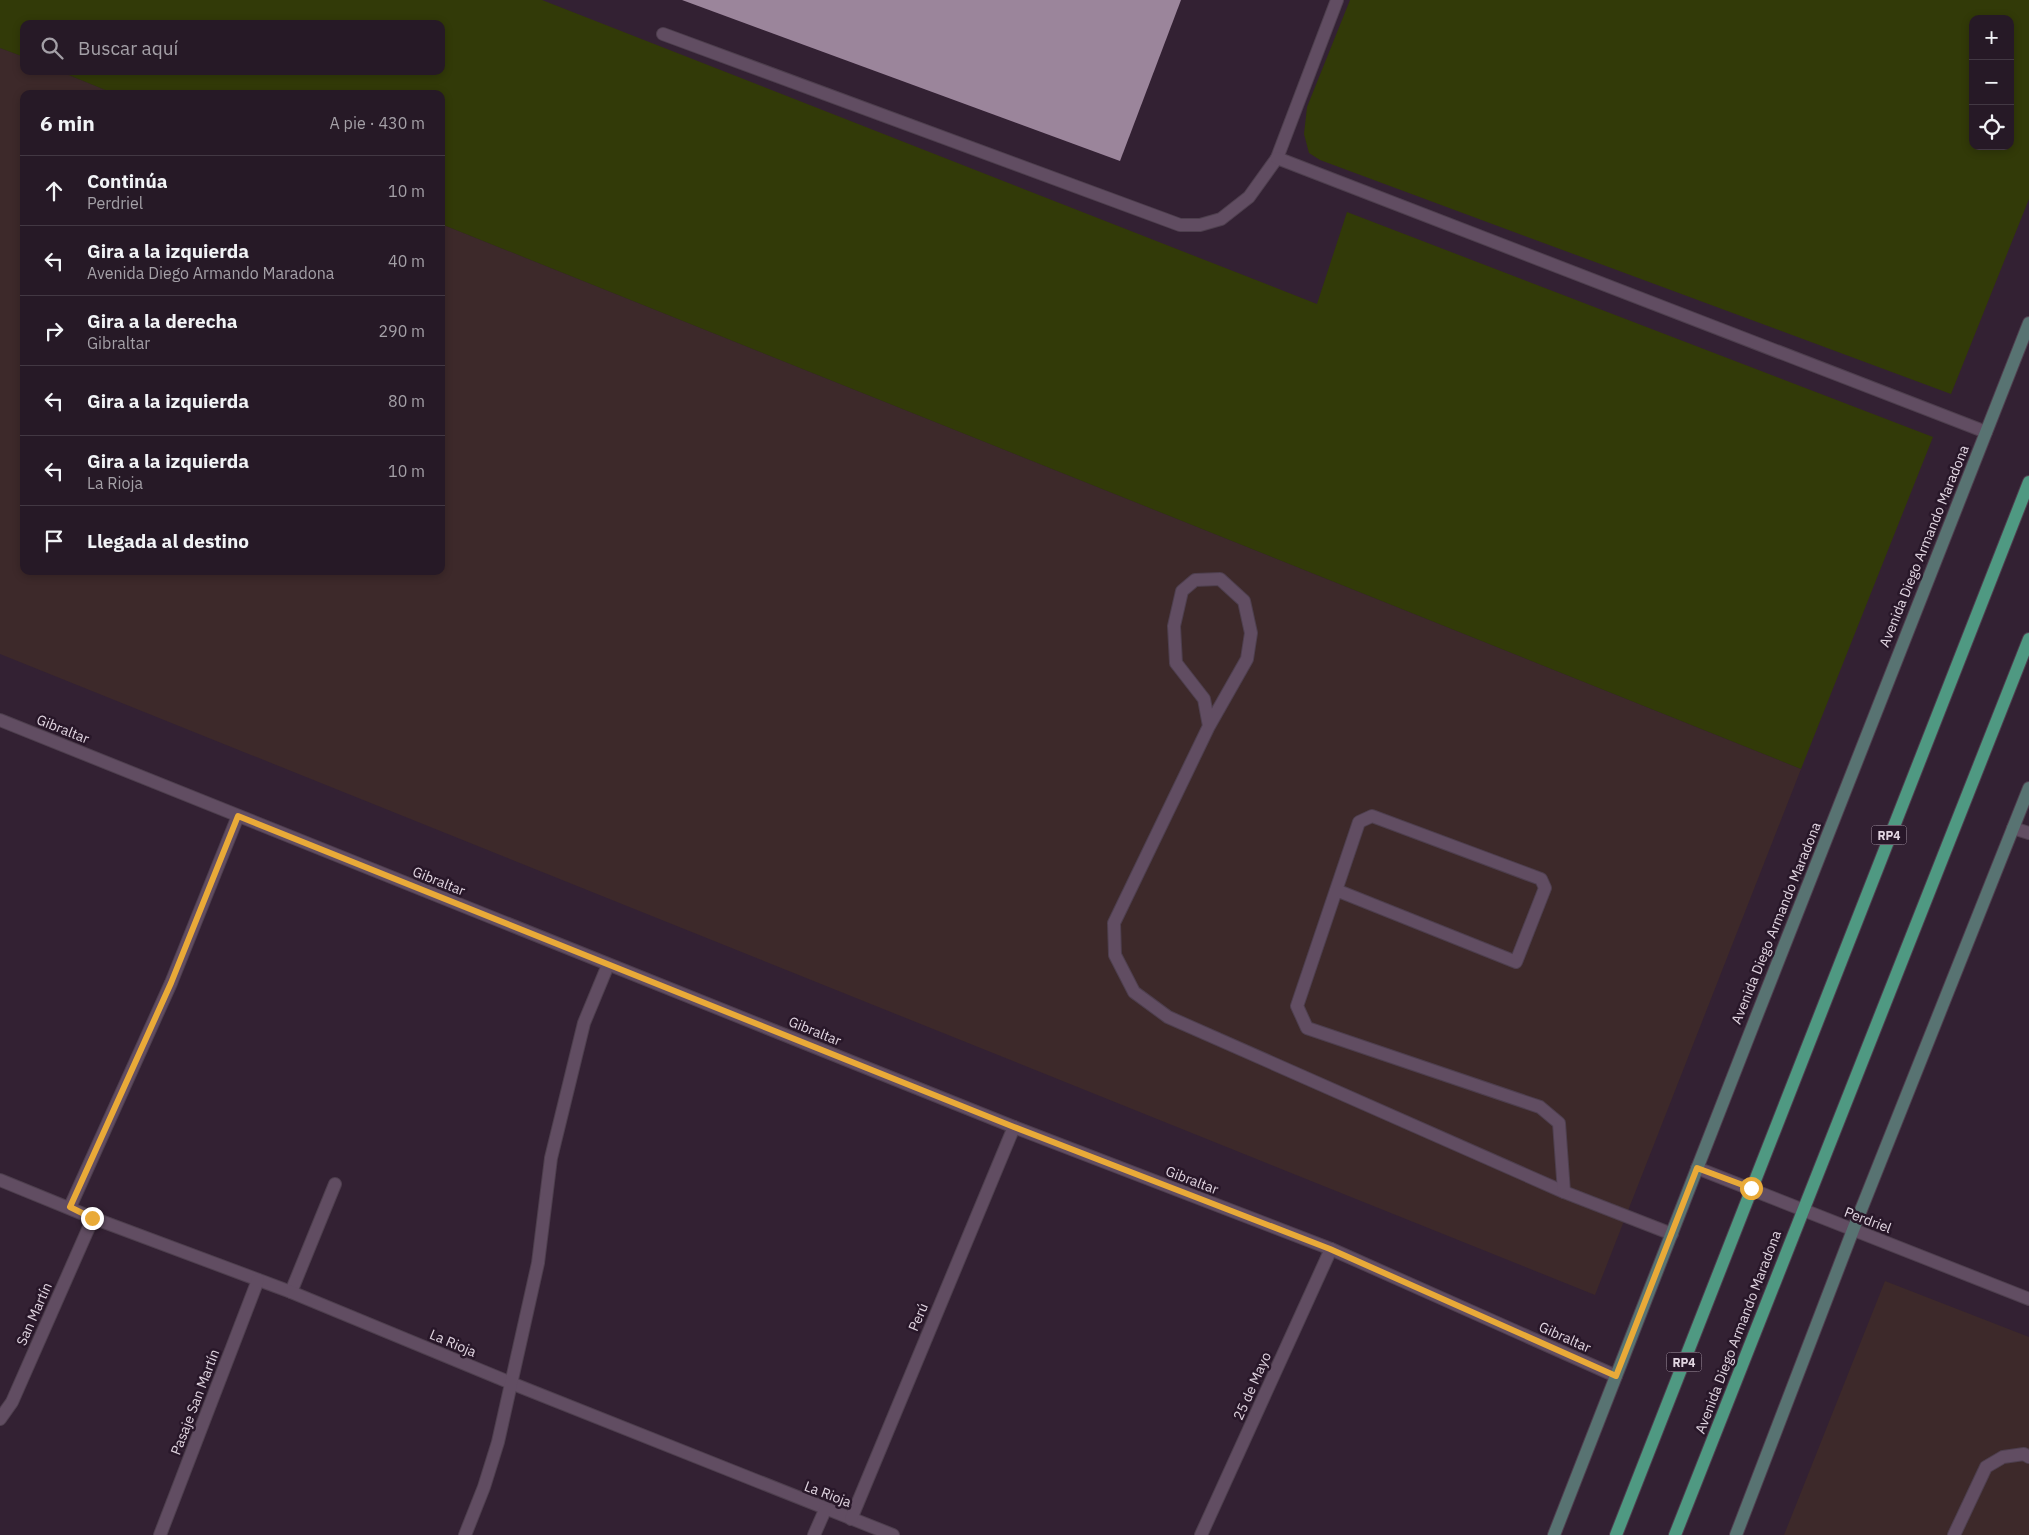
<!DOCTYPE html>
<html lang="es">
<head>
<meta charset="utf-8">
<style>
	:root { --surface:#261926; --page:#2e222e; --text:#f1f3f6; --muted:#a4a0a7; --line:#423843 }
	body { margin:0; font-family:"IBM Plex Sans",sans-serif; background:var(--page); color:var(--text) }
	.controls { position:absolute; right:15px; top:15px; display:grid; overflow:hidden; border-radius:10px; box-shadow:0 2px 8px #0003 }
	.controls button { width:45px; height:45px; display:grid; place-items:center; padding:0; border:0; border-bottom:1px solid var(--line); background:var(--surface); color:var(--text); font:25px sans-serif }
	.stop { position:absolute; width:15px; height:15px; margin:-11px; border:4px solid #e9aa38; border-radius:50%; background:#fff }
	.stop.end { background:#e9aa38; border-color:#fff; box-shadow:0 1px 5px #0008 }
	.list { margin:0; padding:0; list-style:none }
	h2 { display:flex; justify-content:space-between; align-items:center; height:65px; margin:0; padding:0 20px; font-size:21px }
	h2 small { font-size:16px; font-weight:400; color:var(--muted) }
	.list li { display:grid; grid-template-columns:32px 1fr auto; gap:15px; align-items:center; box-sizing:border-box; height:70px; padding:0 20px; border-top:1px solid var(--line) }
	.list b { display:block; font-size:19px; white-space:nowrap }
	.list p { margin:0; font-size:16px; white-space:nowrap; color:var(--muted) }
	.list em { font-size:16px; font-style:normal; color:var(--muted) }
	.icon { flex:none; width:28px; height:28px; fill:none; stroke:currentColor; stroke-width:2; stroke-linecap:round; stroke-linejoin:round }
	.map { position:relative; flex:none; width:2029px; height:1535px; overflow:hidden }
	.search { position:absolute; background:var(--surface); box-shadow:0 2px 8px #0003; left:20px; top:20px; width:425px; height:55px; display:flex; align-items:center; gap:12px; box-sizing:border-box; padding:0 18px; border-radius:10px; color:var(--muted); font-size:19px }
	.panel { position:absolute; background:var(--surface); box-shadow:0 2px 8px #0003; left:20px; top:90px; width:425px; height:485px; border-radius:10px }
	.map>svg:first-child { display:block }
	.industrial { fill:#3d292a }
	.green { fill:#323a08; fill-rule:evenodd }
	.building { fill:#9b859b }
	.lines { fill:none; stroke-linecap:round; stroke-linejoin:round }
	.lane-casing { stroke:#4e3f4e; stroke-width:14 }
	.street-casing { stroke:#4e3f4e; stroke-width:14 }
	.secondary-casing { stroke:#4e3f4e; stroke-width:14 }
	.primary-casing { stroke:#4e3f4e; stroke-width:14 }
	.lane { stroke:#614d62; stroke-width:12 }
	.street { stroke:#614d62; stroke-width:12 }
	.secondary { stroke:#587372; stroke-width:12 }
	.primary { stroke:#4f9982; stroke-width:12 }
	.route { stroke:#e9aa38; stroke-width:6 }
	.labels { text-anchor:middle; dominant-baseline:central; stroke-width:5; stroke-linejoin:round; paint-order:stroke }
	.shield { fill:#281729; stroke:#aa9caa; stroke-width:1 }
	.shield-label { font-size:12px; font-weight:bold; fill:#e1d5e1 }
	.street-label { font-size:14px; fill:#e1d5e1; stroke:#281729 }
</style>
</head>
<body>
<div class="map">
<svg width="2029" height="1535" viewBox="0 0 2029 1535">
	<rect width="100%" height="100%" fill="#332133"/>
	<g class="industrial">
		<polygon points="0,48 24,57 24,71 59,71 115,94 24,94 24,571 441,571 441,224 1801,769 1595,1295 0,654"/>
		<polygon points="1885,1281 2029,1337 2029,1535 1784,1535"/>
	</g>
	<g class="green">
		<polygon points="0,0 542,0 1317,304 1347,212 1933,437 1801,769 441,224 441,94 115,94 59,71 441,71 441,24 24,24 24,57 0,48"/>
		<path d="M1350,0H2029V199L1951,394L1320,160L1309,153L1304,134L1307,107ZM1973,19H2010V146H1973Z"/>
	</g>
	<polygon class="building" points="682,0 1181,0 1120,161"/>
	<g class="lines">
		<defs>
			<g id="lane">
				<polyline points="663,34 1180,225 1200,225 1221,219 1249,197 1277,158 1337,0"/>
				<polyline points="1277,158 1986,432"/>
				<polyline points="1209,726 1247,659 1251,633 1244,601 1220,579 1195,580 1182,591 1174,626 1176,663 1204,699 1209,726 1114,923 1115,955 1134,992 1168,1017 1564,1192 1672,1234"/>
				<polyline points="2013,828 2029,833"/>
				<polyline points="1336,890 1516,962 1545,888 1541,879 1372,816 1359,822 1297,1006 1307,1028 1540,1107 1559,1123 1564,1192"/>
				<polyline points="70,1207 171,983 238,816"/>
				<polyline points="291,1292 335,1184"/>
				<polyline points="1954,1535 1986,1467 2003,1457 2024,1454 2029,1457"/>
			</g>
			<g id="street">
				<polyline points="0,720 1014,1127 1331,1249 1616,1376"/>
				<polyline points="1697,1168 2029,1299"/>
				<polyline points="0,1180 93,1218 291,1292 511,1383 893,1535"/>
				<polyline points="0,1419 12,1402 93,1218"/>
				<polyline points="851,1519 1014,1127"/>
				<polyline points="160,1535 258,1280"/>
				<polyline points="465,1535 484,1487 498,1442 538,1263 551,1158 584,1023 608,965"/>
				<polyline points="814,1535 825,1510"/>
				<polyline points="1201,1535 1331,1249"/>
			</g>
			<g id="secondary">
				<path d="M1554,1535C1712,1131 1869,726 2029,323"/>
				<polyline points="1736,1535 1853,1230 2029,788"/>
			</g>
			<g id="primary">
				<polyline points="1616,1535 2029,482"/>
				<polyline points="1675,1535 2029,639"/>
			</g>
		</defs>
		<use href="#lane" class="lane-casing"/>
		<use href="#street" class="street-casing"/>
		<use href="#secondary" class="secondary-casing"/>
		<use href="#primary" class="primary-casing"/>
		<use href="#lane" class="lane"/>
		<use href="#street" class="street"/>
		<use href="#secondary" class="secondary"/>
		<use href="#primary" class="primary"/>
	</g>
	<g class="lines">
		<polyline class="route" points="92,1218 70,1207 171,983 238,816 1014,1127 1330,1249 1616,1376 1697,1168 1751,1188"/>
	</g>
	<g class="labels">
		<g class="shield">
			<rect x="1871.5" y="825.5" width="35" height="19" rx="4"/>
			<rect x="1666.5" y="1352.5" width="35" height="19" rx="4"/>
		</g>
		<g class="shield-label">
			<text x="1889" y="835">RP4</text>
			<text x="1684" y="1362">RP4</text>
		</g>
		<g class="street-label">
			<text transform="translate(1924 546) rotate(-68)">Avenida Diego Armando Maradona</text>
			<text transform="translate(63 729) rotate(22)">Gibraltar</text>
			<text transform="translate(439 881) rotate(22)">Gibraltar</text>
			<text transform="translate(1776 923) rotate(-68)">Avenida Diego Armando Maradona</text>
			<text transform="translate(815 1031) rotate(22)">Gibraltar</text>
			<text transform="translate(1192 1180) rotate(21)">Gibraltar</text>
			<text transform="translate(1868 1220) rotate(21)">Perdriel</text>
			<text transform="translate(34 1314) rotate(-66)">San Martín</text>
			<text transform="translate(918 1317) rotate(-67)">Perú</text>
			<text transform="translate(1738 1332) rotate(-69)">Avenida Diego Armando Maradona</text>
			<text transform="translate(1565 1337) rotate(24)">Gibraltar</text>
			<text transform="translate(453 1343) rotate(23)">La Rioja</text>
			<text transform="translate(1252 1386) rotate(-66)">25 de Mayo</text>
			<text transform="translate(195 1402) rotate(-69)">Pasaje San Martín</text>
			<text transform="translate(828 1494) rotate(21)">La Rioja</text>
		</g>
	</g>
</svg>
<div class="controls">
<button>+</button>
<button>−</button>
<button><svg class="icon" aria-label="locate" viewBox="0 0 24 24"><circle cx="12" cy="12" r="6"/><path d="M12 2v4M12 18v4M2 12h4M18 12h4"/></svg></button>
</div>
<div class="stop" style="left:1751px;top:1188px"></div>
<div class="stop end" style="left:92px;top:1218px"></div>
<div class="search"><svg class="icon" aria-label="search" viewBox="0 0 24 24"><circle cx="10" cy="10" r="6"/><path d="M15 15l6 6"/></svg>Buscar aquí</div>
<section class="panel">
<h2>6 min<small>A pie · 430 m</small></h2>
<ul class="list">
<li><svg class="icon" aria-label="ahead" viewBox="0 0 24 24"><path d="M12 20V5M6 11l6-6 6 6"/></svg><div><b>Continúa</b><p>Perdriel</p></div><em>10 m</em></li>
<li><svg class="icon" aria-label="left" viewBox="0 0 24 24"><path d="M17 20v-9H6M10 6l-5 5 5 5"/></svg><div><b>Gira a la izquierda</b><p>Avenida Diego Armando Maradona</p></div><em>40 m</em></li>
<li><svg class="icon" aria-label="right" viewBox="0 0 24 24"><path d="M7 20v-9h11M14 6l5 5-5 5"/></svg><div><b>Gira a la derecha</b><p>Gibraltar</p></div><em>290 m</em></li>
<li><svg class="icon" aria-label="left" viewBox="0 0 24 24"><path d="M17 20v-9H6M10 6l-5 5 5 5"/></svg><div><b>Gira a la izquierda</b></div><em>80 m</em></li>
<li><svg class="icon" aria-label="left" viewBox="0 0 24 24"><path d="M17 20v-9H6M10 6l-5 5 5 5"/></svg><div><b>Gira a la izquierda</b><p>La Rioja</p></div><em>10 m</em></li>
<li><svg class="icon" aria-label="arrive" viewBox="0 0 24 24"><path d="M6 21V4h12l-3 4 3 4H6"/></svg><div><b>Llegada al destino</b></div></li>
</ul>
</section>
</div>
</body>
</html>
